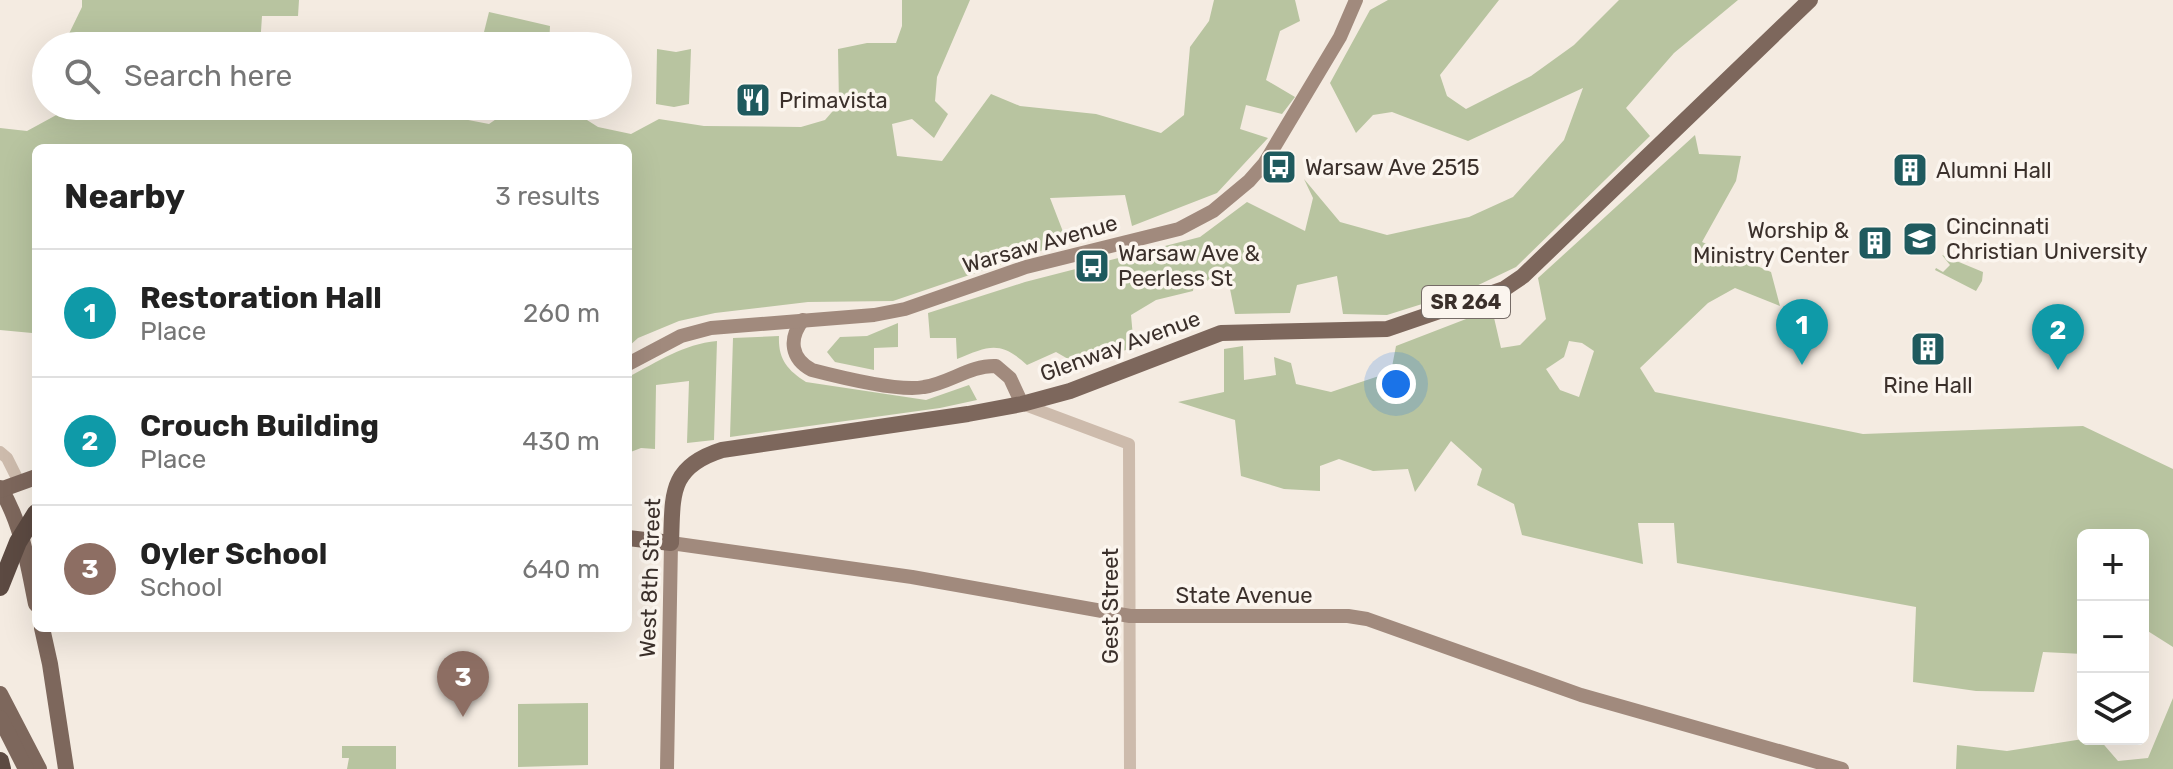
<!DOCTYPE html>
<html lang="en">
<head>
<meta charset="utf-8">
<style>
	:root { --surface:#fff; --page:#f6f6f6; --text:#222; --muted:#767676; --line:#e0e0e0; --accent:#ea580c }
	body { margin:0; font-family:Rubik,sans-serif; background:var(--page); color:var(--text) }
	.controls { position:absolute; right:24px; bottom:24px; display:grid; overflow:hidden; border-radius:12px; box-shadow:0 8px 32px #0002 }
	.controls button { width:72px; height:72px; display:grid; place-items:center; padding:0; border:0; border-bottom:2px solid var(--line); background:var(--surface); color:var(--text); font:40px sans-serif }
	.you { position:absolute; left:1396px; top:384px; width:28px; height:28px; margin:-20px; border:6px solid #fff; border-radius:50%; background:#1a73e8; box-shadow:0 0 0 12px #1a73e833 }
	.badge { display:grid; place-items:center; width:52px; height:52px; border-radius:50%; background:var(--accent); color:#fff; font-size:26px; font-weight:700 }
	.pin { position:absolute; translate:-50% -66px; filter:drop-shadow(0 2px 4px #0008) }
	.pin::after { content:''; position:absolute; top:42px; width:28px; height:24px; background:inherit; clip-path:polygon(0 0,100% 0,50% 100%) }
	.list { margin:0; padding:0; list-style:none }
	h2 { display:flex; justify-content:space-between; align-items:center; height:104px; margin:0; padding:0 32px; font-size:34px }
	h2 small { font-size:26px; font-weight:400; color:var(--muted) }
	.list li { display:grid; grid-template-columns:52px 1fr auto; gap:24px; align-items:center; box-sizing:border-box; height:128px; padding:0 32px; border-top:2px solid var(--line) }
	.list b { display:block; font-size:30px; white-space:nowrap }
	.list p { margin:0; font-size:26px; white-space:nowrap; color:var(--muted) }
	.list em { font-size:26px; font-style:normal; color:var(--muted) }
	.icon { flex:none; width:44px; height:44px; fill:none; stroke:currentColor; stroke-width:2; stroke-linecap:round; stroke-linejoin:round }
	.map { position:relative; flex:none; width:2173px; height:769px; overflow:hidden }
	.search { position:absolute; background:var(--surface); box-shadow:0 8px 32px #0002; left:32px; top:32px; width:600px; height:88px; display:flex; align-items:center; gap:20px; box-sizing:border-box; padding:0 28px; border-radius:44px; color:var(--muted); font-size:30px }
	.panel { position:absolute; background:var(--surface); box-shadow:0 8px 32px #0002; left:32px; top:144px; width:600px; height:488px; border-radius:12px }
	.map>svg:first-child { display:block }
	.green { fill:#b8c4a0; fill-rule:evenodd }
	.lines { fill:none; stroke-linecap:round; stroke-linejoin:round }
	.tertiary { stroke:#cdbbac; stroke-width:12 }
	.secondary { stroke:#a18a7d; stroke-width:14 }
	.primary { stroke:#7d675c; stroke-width:16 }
	.motorway { stroke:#5c4a42; stroke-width:18 }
	.labels { text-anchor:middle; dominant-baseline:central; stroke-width:7; stroke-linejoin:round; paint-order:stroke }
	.shield { fill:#fbf5ee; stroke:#756b66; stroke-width:2 }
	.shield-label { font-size:20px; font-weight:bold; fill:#3b302b }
	.poi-label { font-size:22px; fill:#3b302b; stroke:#fbf5ee; text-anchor:start }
	.street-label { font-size:22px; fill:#3b302b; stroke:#fbf5ee }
</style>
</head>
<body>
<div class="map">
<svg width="2173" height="769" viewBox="0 0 2173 769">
	<rect width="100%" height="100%" fill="#f4ebe1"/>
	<g class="green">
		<polygon points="82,0 299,0 298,16 262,16 260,46 63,46 82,7"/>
		<polygon points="902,0 970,0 937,77 935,101 948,114 934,138 912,119 892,124 897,156 942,161 991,94 1020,106 1096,114 1161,133 1184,115 1190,47 1209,21 1214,0 1295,0 1300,21 1280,31 1266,80 1295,97 1282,114 1246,105 1240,129 1268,138 1217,193 1132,226 1125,195 1050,198 1067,242 893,301 808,302 715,313 679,321 638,338 628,347 628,148 36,148 36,304 32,333 0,330 0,128 27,131 60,113 60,106 278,106 297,111 401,107 489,124 515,106 565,106 598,127 631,134 659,119 704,126 801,127 825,120 839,104 838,49 867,43 896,43 902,26"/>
		<path d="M1388,0H1499L1440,75L1447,96L1466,109L1531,76L1574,45L1619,0H1738L1674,53L1626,108L1650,136L1516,267L1470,289L1387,315L1343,314L1337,276L1297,285L1290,313L1235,314L1228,279L1194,282L1193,291L1156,300L1131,315L1134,348L1075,363L1056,352L1027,365C1000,340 989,346 957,359L956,338H930L928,313L1025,282L1200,237L1247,202L1305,231L1313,198L1304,179L1340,222L1387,235L1469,217L1513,197L1564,140L1583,88L1468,141L1392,112L1373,115L1356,133L1330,83L1370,10Z"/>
		<polygon points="489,12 550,26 549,46 515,46 513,34 484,32"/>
		<polygon points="657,49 676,52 691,49 689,104 674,107 656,104"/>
		<path d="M1695,135L1699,154L1741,156L1736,181L1702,242L1771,272L1780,306L1735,288L1708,303L1640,368L1655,392L1863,434L2083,426L2173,469V647L2143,628V535H2083V654L2043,652L2034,692L1976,691L1913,682L1916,607L1677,563L1674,523H1638L1643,564L1522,535L1514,504L1477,485L1482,469L1451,441L1415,492L1408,469L1373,471L1339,459L1320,466V491L1284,489L1241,476L1235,420L1178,402L1224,392V349L1243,346L1244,380L1276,375L1274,357L1291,363L1296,384L1331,392L1391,372L1396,346L1492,309L1501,348L1520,345L1546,319L1538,278ZM1569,341L1582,343L1594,351L1579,397L1560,390L1546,369L1564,357Z"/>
		<polygon points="1942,255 1983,272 1982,281 1976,291 1935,270 1936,268 1943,272 1950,265"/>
		<polygon points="898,323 898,347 874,348 874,370 835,362 827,352 840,337 867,336"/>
		<path d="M779,336C778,359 787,370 806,382L926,400L969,385L977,400L940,408L730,437L733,338Z"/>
		<path d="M717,341L714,440L687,443L689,381L656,385L655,449L641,448L628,453V377C658,362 683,344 717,341Z"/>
		<polygon points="2173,698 2173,769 1956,769 1957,745 2007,751 2083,739 2099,739 2118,761 2148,758"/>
		<polygon points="588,703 588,765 518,767 518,704"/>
		<polygon points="342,746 396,746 396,769 347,769 349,758 342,758"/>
	</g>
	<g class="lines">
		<g class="tertiary">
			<polyline points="1022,404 1129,444 1130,769"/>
			<polyline points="0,452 7,458 19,482"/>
		</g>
		<g class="secondary">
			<path d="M803,320C788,339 791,359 812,370C839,377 899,392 924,387C950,383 970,365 996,366L1010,378L1022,404"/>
			<polyline points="628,364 681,336 711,328 874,315 905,309 1026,267 1179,229 1213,211 1249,181 1264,164 1340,37 1356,0"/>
			<polyline points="667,769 671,543 912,577 1130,616 1348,616 1367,619 1581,695 1842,769"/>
		</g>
		<g class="primary">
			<path d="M0,488C22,523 28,565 36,604"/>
			<polyline points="0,490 36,477"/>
			<path d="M628,538L671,543C673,496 668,467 722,450L968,414L1022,404L1070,391L1221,333L1387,329L1504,289L1523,276L1810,0"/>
			<polyline points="42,628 50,664 66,769"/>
			<polyline points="0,694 39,769"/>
			<polyline points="0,718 26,769"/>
		</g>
		<g class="motorway">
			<polyline points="0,587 18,542 36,513"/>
			<polyline points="0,761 2,769"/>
		</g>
	</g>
	<defs>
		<symbol id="restaurant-square" viewBox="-11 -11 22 22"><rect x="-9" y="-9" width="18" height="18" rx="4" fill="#1f5a5e" stroke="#fbf5ee"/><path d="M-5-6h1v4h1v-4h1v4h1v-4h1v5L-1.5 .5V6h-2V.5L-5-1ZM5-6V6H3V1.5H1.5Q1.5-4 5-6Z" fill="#fff"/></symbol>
		<symbol id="bus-square" viewBox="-11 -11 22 22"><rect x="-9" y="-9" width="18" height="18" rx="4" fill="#1f5a5e" stroke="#fbf5ee"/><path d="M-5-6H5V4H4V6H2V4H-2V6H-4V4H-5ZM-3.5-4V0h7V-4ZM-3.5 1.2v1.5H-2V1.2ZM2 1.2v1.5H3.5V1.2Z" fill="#fff"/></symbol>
		<symbol id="building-square" viewBox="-11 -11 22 22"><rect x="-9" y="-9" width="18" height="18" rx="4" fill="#1f5a5e" stroke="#fbf5ee"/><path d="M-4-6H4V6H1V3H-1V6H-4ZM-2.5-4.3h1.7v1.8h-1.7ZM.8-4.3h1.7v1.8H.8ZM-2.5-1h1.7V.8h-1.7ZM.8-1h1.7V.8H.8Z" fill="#fff"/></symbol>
		<symbol id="university-square" viewBox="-11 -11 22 22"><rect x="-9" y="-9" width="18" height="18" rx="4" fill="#1f5a5e" stroke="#fbf5ee"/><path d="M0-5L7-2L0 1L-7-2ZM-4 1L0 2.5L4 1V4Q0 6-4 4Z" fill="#fff"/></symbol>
	</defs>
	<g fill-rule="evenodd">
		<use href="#restaurant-square" x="733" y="80" width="40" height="40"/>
		<use href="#bus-square" x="1259" y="147" width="40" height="40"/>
		<use href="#building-square" x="1890" y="150" width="40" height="40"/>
		<use href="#university-square" x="1900" y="219" width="40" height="40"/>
		<use href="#building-square" x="1855" y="223" width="40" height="40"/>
		<use href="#bus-square" x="1072" y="246" width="40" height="40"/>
		<use href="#building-square" x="1908" y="329" width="40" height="40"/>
	</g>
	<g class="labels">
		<rect class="shield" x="1422" y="286" width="88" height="32" rx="6"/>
		<g class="shield-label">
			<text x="1466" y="302">SR 264</text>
		</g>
		<g class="poi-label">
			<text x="779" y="100">Primavista</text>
			<text x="1305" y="167">Warsaw Ave 2515</text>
			<text x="1936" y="170">Alumni Hall</text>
			<text x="1946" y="226">Cincinnati<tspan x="1946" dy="25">Christian University</tspan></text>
			<text x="1849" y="230" text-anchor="end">Worship &amp;<tspan x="1849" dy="25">Ministry Center</tspan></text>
			<text x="1118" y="253">Warsaw Ave &amp;<tspan x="1118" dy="25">Peerless St</tspan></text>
			<text x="1928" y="385" text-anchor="middle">Rine Hall</text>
		</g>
		<g class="street-label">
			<text transform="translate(1040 244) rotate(-16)">Warsaw Avenue</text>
			<text transform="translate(1120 346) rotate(-20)">Glenway Avenue</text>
			<text transform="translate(650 578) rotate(-88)">West 8th Street</text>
			<text x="1244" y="595">State Avenue</text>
			<text transform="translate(1110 606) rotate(-90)">Gest Street</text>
		</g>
	</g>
</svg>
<div class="controls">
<button>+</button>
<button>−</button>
<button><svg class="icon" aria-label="layers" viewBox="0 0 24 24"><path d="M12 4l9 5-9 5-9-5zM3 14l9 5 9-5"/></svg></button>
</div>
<div class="you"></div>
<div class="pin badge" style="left:1802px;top:365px;background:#0f9aa8">1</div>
<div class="pin badge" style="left:2058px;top:370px;background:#0f9aa8">2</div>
<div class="pin badge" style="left:463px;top:717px;background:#8d6e63">3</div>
<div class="search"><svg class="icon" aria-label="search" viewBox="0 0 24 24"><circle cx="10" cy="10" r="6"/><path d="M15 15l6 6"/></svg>Search here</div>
<section class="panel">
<h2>Nearby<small>3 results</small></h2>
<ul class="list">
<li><span class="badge" style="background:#0f9aa8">1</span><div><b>Restoration Hall</b><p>Place</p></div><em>260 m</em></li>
<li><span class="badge" style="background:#0f9aa8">2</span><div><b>Crouch Building</b><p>Place</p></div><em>430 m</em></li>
<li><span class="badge" style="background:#8d6e63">3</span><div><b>Oyler School</b><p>School</p></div><em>640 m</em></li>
</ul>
</section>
</div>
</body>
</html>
